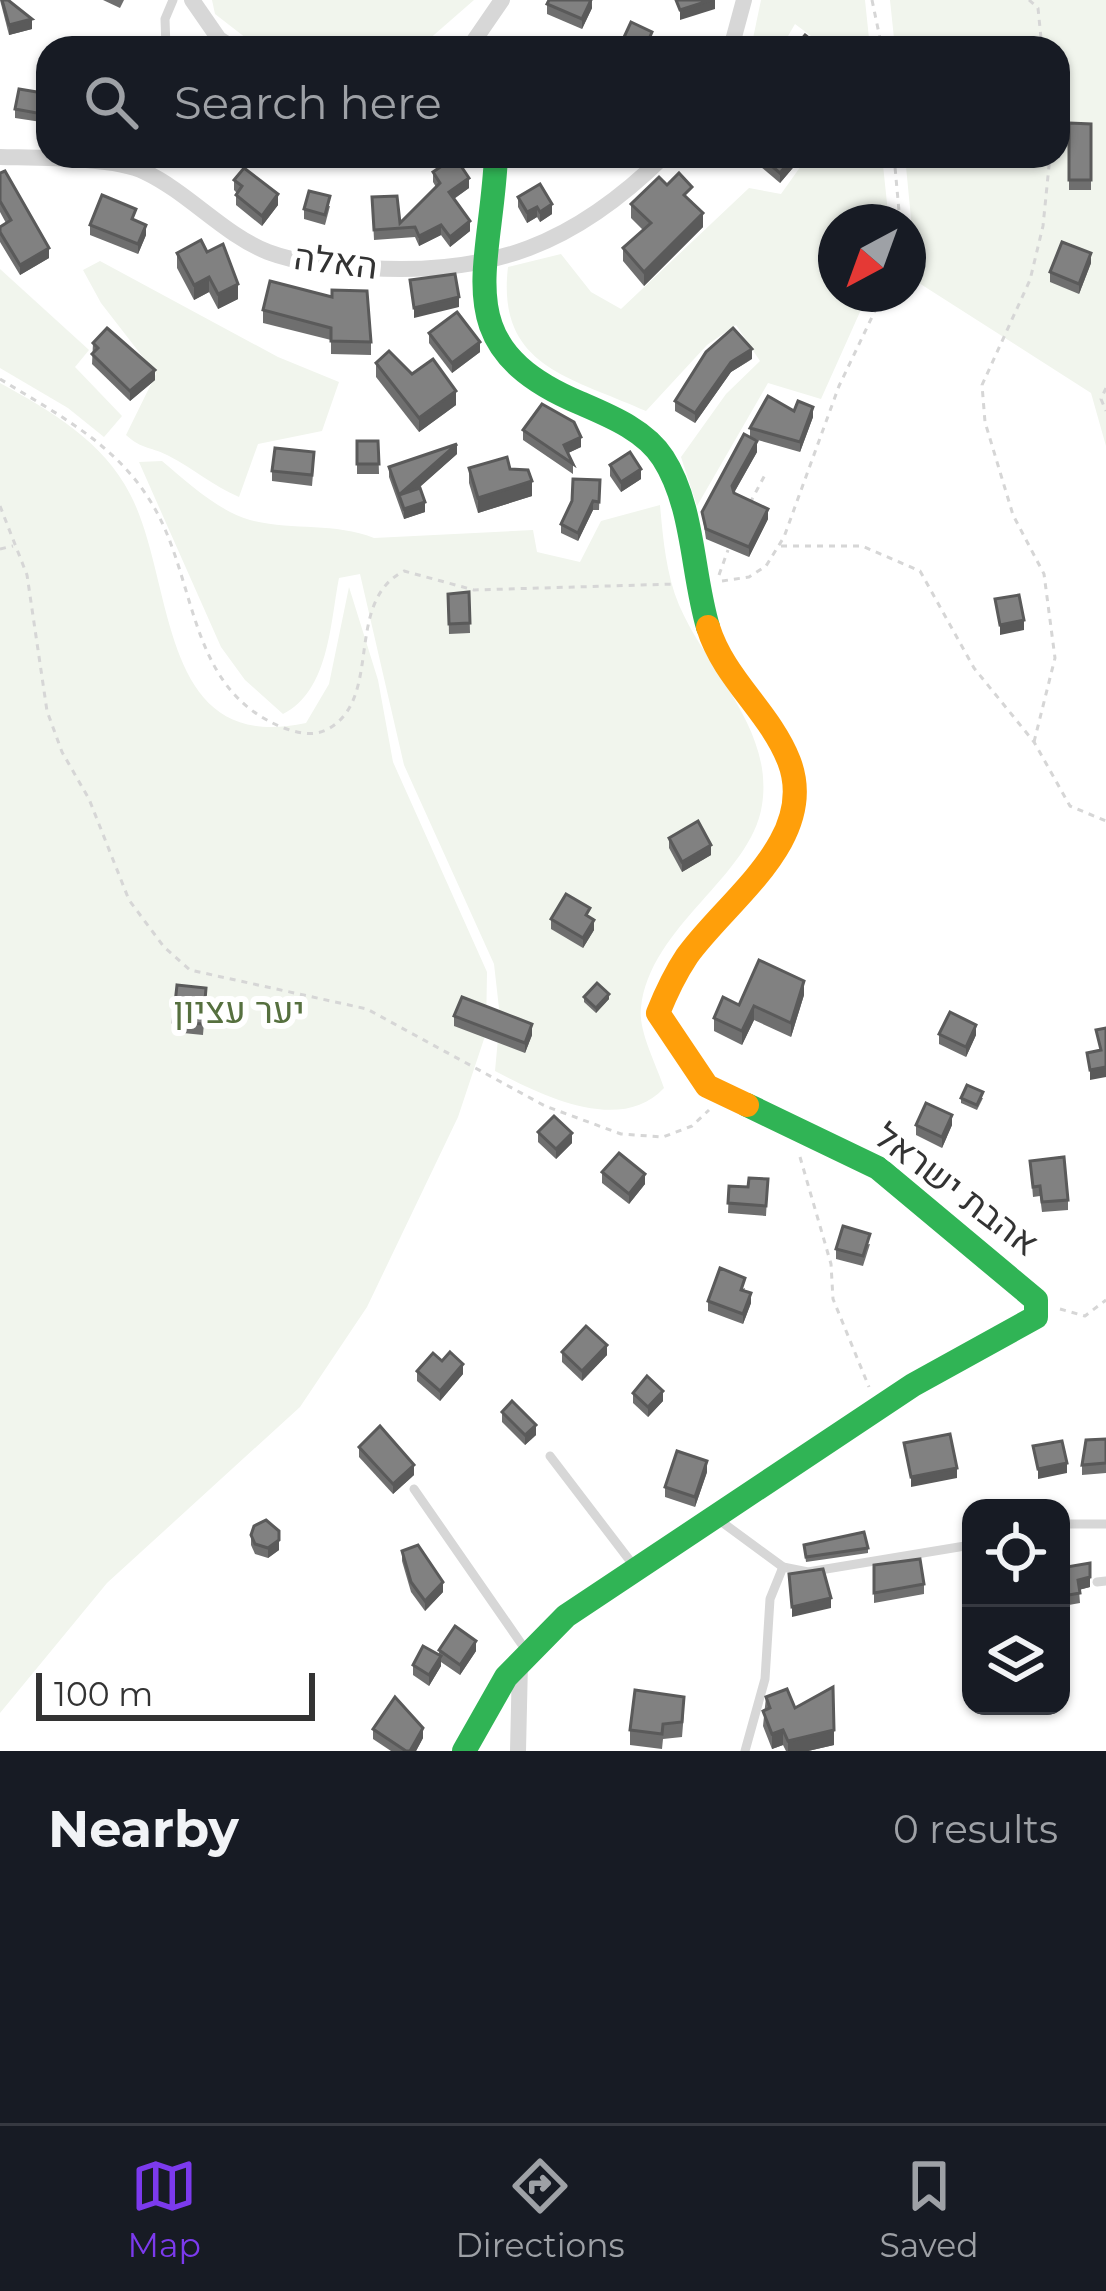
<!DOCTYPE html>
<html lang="en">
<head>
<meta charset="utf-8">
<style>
	:root { --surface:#171b24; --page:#20242c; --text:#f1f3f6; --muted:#9ea1a6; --line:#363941; --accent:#7c3aed }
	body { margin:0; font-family:Montserrat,Heebo,sans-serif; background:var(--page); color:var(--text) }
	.controls { position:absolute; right:36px; bottom:36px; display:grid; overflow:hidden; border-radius:24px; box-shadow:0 3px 9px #0004 }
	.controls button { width:108px; height:108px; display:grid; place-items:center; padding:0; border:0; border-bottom:3px solid var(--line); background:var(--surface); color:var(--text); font:60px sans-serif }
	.compass { position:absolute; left:818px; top:204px; width:108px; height:108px; border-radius:50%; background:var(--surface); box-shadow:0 3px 9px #0004; rotate:221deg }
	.scale { position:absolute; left:36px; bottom:30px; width:279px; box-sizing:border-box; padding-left:12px; border:6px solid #333; border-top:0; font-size:33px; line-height:42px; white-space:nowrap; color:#333; -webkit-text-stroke:9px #fff; paint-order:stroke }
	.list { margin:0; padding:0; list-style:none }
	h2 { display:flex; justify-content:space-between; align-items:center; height:156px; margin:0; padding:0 48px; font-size:51px }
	h2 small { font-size:39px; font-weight:400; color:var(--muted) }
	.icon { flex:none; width:66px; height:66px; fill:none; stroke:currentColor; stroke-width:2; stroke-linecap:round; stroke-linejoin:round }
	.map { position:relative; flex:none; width:1106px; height:1751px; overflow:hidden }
	.search { position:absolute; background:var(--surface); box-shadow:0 3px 9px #0004; left:36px; right:36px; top:36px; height:132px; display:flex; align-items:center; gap:30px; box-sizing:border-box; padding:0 42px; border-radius:36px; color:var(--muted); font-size:45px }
	.sheet { height:372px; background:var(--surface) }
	nav { display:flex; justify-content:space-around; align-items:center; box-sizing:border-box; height:168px; border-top:3px solid var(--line); background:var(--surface); font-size:33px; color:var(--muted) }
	nav a { display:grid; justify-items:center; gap:6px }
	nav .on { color:var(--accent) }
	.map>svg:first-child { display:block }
	.green { fill:#f1f5ed }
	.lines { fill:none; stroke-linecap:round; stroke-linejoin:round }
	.path { stroke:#d6d6d6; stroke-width:3; stroke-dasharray:6 6; stroke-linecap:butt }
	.lane { stroke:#d7d7d7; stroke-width:9 }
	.street { stroke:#d7d7d7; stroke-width:16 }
	.fast { stroke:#30b455; stroke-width:24 }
	.slow { stroke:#ff9f0a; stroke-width:24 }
	.wall { fill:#6f6f6f }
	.shaded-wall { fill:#5a5a5a }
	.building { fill:#818181; stroke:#5a5a5a; stroke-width:3 }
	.labels { text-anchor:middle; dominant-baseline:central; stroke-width:12; stroke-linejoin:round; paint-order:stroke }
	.street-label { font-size:36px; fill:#333; stroke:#fff }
	.park-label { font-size:36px; fill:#56703f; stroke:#fff }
</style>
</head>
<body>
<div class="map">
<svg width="1106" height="1751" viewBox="0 0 1106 1751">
	<rect width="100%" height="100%" fill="#fff"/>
	<g class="green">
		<polygon points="212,0 474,0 419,48 273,48 246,38 215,14"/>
		<polygon points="761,0 865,0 870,48 827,48 795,24 781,48 751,48"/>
		<polygon points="890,0 1106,0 1106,446 1091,393 908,276 913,239 905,156 1058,156 1058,48 895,48"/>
		<path d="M808,156H882L889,222H836V294H868L821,399L768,383L697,506L681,457L726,394L760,361L736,325L707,345L646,411C571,377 496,367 508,267L561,254L591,292L621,309L749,188L781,194Z"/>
		<path d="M100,261L278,357L339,382L322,431L258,444L239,497C213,486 194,469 169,456C153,447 142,450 126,435L156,374L101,303L83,270Z"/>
		<polygon points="0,269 89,350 75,367 122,416 104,437 68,408 0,368"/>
		<path d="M0,383C51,411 103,441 130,494C176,581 156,756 306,723L329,684L349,587L378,680L393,762L487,972L486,1033L458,1117L367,1307L300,1407L107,1583L0,1713Z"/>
		<path d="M162,461C187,482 218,511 250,520C291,531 334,522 374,538L533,530L537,552L580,562L601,521L660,505C663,538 666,574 679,605C707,670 774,729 762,805C751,877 650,925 641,1008C638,1031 657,1066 664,1088C621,1135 541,1095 495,1071L500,1017L494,964L404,765L360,574L339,578C330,624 329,691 283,714L245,680L221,647L139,462Z"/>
	</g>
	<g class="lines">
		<g class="path">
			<polyline points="872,0 882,48"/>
			<polyline points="1029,0 1038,8 1042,48"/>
			<polyline points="894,156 900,222"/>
			<path d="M0,379C55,413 113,442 149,499C199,576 184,689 284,728C298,733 314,737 328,729C384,698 343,602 404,571L474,590L676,584"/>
			<polyline points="1106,388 1101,399 1106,411"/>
			<polyline points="750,503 766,473"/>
			<polyline points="0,506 27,575 47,711 62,752 89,799 129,900 164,947 190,970 367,1009 545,1106 621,1134 663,1137 692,1126 709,1110"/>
			<polyline points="781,546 862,546 920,571 974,668 1034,742 1070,806 1106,821"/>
			<polyline points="0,549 13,546"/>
			<polyline points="719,575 728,550"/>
			<polyline points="722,581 749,577 766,566 784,537 839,386 883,294"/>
			<polyline points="1034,742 1055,658 1044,574 1013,515 985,422 982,385 1030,280 1043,226 1050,156"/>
			<polyline points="800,1157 831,1264 833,1299 869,1387"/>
			<polyline points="1060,1309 1085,1316 1106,1300"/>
		</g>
		<g class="lane">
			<polyline points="166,48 165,19 173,0"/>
			<polyline points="550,1456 634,1566"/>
			<polyline points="414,1489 525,1649"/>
			<polyline points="719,1520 783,1567 808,1572 971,1545"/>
			<polyline points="1061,1524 1106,1524"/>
			<polyline points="1097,1582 1106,1581"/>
			<polyline points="745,1751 765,1679 770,1599 783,1567"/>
		</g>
		<g class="street">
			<polyline points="192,0 219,39 233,48"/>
			<polyline points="469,48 502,0"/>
			<polyline points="731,48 744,0"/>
			<path d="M0,157C36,158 115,157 145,172C189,193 223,234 268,252C300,264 333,266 367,268C492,276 575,244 664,156"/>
			<polyline points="518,1751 520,1662"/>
		</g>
		<g class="fast">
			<path d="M496,156C491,272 445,346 580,403C610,416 645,430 663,458C694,506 692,574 708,627"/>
			<polyline points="464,1751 506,1677 566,1616 913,1385 1036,1317 1036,1300 878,1168 747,1105"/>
		</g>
		<path class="slow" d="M708,627C724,679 770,712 789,761C819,839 727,900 687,956C675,974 666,993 658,1013L707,1086L747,1105"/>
	</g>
	<g class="wall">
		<polygon points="0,0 8,0 32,29 9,35"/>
		<polygon points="103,0 124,0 120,8"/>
		<polygon points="592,0 592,8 582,29 547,14 547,4"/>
		<polygon points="48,81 48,123 15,118 15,109 43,93"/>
		<polygon points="1069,123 1091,124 1091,190 1069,190"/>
		<polygon points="748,156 803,156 780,183"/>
		<polygon points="433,172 469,188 454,199 470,231 450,247 441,235 419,246 415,237 374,240 372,197 400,223 436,187 433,182"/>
		<polygon points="0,173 49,258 20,275 0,242 0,227 6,223 0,212"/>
		<polygon points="234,180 278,205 262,226 236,205 236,195 237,193 234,190"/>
		<polygon points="667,185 692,201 703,227 644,286 623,261 623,248 643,230 631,218 631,204"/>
		<polygon points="518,197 552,214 540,222 537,217 527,223 518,207"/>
		<polygon points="330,206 325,225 304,219 304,209"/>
		<polygon points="136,220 146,235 138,254 90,235 90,225"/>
		<polygon points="207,252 238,299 218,309 209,292 194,300 177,268 177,253"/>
		<polygon points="1091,263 1079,294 1050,282 1050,272"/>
		<polygon points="270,281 371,342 371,355 331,354 331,340 263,323 263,310"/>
		<polygon points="429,333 480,352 452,373 429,343"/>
		<polygon points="93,343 155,380 130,401 92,364"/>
		<polygon points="752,359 731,372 695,423 675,411 675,401"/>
		<polygon points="376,363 412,374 456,405 419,432 376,377"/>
		<polygon points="794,411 813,417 800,452 754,439 757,452 734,493 768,519 749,557 706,539 702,512 750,437 750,428"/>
		<polygon points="523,430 581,447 568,453 573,464 573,474 523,440"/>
		<polygon points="357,441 378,441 379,474 357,474"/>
		<polygon points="457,454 417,489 425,512 404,519 389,477 389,467"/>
		<polygon points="314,462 312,486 272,481 272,471"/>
		<polygon points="610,465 641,479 621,492 610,476"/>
		<polygon points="469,468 510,469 532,496 478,513 469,483"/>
		<polygon points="600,480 599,510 593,510 578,541 561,533 561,524 572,501"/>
		<polygon points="469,592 470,633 449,634 448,594"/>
		<polygon points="669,838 711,855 682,872 669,848"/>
		<polygon points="590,918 594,930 583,948 551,929 551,919"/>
		<polygon points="804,995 791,1037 754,1020 742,1045 714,1031 714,1018 739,1005"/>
		<polygon points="584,997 609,999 596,1013 584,1002"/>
		<polygon points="206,998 203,1035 173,1032 173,1022"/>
		<polygon points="454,1016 532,1035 525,1053 454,1026"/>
		<polygon points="939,1034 976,1035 966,1057 939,1044"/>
		<polygon points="961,1098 983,1098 977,1110 961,1103"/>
		<polygon points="916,1125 952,1125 942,1148 916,1135"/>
		<polygon points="538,1132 572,1143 556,1159 538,1142"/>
		<polygon points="1030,1161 1068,1200 1068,1210 1042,1212 1040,1196 1033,1197"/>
		<polygon points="602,1172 645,1184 629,1204 602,1183"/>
		<polygon points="768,1179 766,1216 728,1213 729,1186 748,1187"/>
		<polygon points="870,1244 863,1266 836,1259 836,1249"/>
		<polygon points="745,1288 744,1291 751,1303 743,1324 708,1311 708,1301"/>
		<polygon points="562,1352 607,1355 582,1381 562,1362"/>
		<polygon points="442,1361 463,1374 440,1401 417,1381 417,1371"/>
		<polygon points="633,1393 663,1401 648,1417 633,1403"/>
		<polygon points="502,1412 536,1435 525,1445 502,1422"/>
		<polygon points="1106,1439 1106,1473 1082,1475 1082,1465"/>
		<polygon points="359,1447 414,1475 393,1494 359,1457"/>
		<polygon points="707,1472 695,1507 665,1497 665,1487"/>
		<polygon points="279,1531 279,1550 268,1558 255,1554 251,1545 251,1535"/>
		<polygon points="804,1545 868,1548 868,1553 806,1562"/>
		<polygon points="402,1551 443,1592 425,1611 411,1592 402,1561"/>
		<polygon points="1090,1563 1090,1587 1079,1590 1080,1603 1063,1606 1061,1568"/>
		<polygon points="874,1565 924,1584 924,1594 874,1603"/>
		<polygon points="439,1650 476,1651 460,1675 441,1662 441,1666 429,1686 413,1675 413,1665 439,1654"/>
		<polygon points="766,1697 795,1708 834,1745 808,1751 786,1751 783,1745 772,1749 763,1726"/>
		<polygon points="684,1712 682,1737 663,1739 662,1749 630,1745 630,1730"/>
		<polygon points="373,1729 423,1738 416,1751 391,1751 373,1739"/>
	</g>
	<g class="shaded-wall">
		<polygon points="591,0 592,8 582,29 582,19"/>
		<polygon points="711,0 715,0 715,9 680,20 680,10"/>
		<polygon points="32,19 32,29 9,35 9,25"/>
		<polygon points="794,156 803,156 780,183 780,173"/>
		<polygon points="469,178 469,188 449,202 449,192"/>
		<polygon points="278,194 278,205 262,226 262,216"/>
		<polygon points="552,204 552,214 540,222 540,212"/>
		<polygon points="537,207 537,217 527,223 527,212"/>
		<polygon points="703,213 703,227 644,286 644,272"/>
		<polygon points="470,221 470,231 450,247 450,237"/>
		<polygon points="146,225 146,235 138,254 138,244"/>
		<polygon points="441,225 441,235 419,246 419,236"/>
		<polygon points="49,248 49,258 20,275 20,265"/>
		<polygon points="1091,253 1091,263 1079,294 1079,284"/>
		<polygon points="209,277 209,292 194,300 194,285"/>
		<polygon points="238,284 238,299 218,309 218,294"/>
		<polygon points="459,297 459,307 414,318 414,308"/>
		<polygon points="480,342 480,352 452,373 452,363"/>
		<polygon points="752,349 752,359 731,372 695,423 695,413 731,362"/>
		<polygon points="155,370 155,380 130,401 130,391"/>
		<polygon points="456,391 456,405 419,432 419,418"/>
		<polygon points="813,407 813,417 800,452 800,442"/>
		<polygon points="581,437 581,447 564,455 564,445"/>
		<polygon points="757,441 757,452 732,496 732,486"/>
		<polygon points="457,444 457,454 402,503 399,495"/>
		<polygon points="641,469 641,479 621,492 621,482"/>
		<polygon points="532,481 532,496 478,513 478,498"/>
		<polygon points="593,501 593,510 578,541 578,533"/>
		<polygon points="425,502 425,512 404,519 404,509"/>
		<polygon points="768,509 768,519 749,557 749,547"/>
		<polygon points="1024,620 1024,630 1000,635 1000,625"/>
		<polygon points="711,845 711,855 682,872 682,862"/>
		<polygon points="594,920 594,930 583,948 583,938"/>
		<polygon points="804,981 804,995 791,1037 791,1023"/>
		<polygon points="609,994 609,999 596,1013 596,1008"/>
		<polygon points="754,1006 754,1020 742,1045 742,1031"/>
		<polygon points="532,1024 532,1035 525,1053 525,1043"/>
		<polygon points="976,1025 976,1035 966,1057 966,1047"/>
		<polygon points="1106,1067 1106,1077 1090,1080 1090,1070"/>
		<polygon points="952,1115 952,1125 942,1148 942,1137"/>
		<polygon points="572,1133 572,1143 556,1159 556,1149"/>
		<polygon points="645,1174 645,1184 629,1204 629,1194"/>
		<polygon points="751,1293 751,1303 743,1324 743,1314"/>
		<polygon points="607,1345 607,1355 582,1381 582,1371"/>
		<polygon points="463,1364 463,1374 440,1401 440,1391"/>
		<polygon points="663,1391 663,1401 648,1417 648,1407"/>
		<polygon points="536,1425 536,1435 525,1445 525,1435"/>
		<polygon points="707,1461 707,1472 695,1507 695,1497"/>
		<polygon points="1067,1463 1067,1473 1038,1479 1038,1469"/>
		<polygon points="414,1465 414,1475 393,1494 393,1484"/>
		<polygon points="957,1468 957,1478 911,1487 911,1477"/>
		<polygon points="279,1540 279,1550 268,1558 268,1548"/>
		<polygon points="1090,1577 1090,1587 1078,1590 1078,1580"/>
		<polygon points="443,1582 443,1592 425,1611 425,1601"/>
		<polygon points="831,1598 831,1608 792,1617 792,1607"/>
		<polygon points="476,1641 476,1651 460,1675 460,1665"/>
		<polygon points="441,1656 441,1666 429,1686 429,1675"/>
		<polygon points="423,1728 423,1738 416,1751 410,1751"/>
		<polygon points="783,1730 783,1745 772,1749 772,1734"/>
		<polygon points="834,1730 834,1745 808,1751 788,1751 788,1741"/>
	</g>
	<g class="building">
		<polygon points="2,0 8,0 32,19 9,25"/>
		<polygon points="549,0 591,0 582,19 547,4"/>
		<polygon points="676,0 711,0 680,10"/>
		<polygon points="631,22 652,32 645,48 619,48"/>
		<polygon points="805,35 821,48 794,48"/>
		<polygon points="45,80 48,81 48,115 15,109 19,89 43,93"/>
		<polygon points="1069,123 1091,124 1091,180 1069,180"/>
		<polygon points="760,156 794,156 780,173"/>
		<polygon points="455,157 469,178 449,192 470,221 450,237 441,225 419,236 415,227 374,230 372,197 397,196 400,223 440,183 433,172"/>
		<polygon points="244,168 278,194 262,216 236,195 242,186 234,180"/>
		<polygon points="5,171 49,248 20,265 0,232 0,227 11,220 0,201 0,173"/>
		<polygon points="679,173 692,187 684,195 703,213 644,272 623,248 651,223 631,204 659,177 667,185"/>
		<polygon points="540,184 552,204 540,212 537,207 527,212 518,197"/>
		<polygon points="309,191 330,196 325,215 304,209"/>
		<polygon points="102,195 136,209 132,219 146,225 138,244 90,225"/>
		<polygon points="201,240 207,252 223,244 238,284 218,294 209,277 194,285 177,253"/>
		<polygon points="1062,242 1091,253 1079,284 1050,272"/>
		<polygon points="455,274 459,297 414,308 410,280"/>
		<polygon points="270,281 332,297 332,290 367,291 371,342 331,341 331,328 263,310"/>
		<polygon points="457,312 480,342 452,363 429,333"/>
		<polygon points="107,328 155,370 130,391 92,354 98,348 93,343"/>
		<polygon points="733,328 752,349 731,362 695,413 675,401 706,352"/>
		<polygon points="389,351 412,374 433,359 456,391 419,418 376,363"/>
		<polygon points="768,396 794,411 798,401 813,407 800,442 750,428"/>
		<polygon points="542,404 574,422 581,437 564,445 573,464 523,430"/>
		<polygon points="744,434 757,441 732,486 734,493 768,509 749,547 706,529 702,512"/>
		<polygon points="357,441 378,441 379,464 357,464"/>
		<polygon points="457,444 399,495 420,488 425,502 404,509 389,467"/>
		<polygon points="275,448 314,452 312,475 272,471"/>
		<polygon points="630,452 641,469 621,482 610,465"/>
		<polygon points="507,457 510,469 528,470 532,481 478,498 469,468"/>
		<polygon points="573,479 600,480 599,502 593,501 578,533 561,524 572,501"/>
		<polygon points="469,592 470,623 449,624 448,594"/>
		<polygon points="1019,595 1024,620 1000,625 995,599"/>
		<polygon points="698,821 711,845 682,862 669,838"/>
		<polygon points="566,894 590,908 586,915 594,920 583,938 551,919"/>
		<polygon points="759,960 804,981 791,1023 754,1006 742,1031 714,1018 723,997 739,1005"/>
		<polygon points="597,983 609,994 596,1008 584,997"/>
		<polygon points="177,985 206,988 203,1024 173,1022"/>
		<polygon points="462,997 532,1024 525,1043 454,1016"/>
		<polygon points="950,1012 976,1025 966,1047 939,1034"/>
		<polygon points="1106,1028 1106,1067 1090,1070 1087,1053 1101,1050 1096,1030"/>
		<polygon points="967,1085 983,1092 977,1105 961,1098"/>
		<polygon points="926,1103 952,1115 942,1137 916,1125"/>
		<polygon points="554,1116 572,1133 556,1149 538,1132"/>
		<polygon points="619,1153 645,1174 629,1194 602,1172"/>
		<polygon points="1064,1157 1068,1200 1042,1202 1040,1186 1033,1187 1030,1161"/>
		<polygon points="749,1178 768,1179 766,1206 728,1203 729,1186 748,1187"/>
		<polygon points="843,1226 870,1234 863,1256 836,1249"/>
		<polygon points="720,1268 745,1278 741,1290 751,1293 743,1314 708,1301"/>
		<polygon points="586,1326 607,1345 582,1371 562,1352"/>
		<polygon points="450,1352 463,1364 440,1391 417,1371 433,1353 442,1361"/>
		<polygon points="647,1376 663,1391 648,1407 633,1393"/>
		<polygon points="512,1401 536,1425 525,1435 502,1412"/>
		<polygon points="380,1426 414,1465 393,1484 359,1447"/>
		<polygon points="950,1434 957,1468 911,1477 904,1443"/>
		<polygon points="1106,1439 1106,1463 1082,1465 1086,1440"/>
		<polygon points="1062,1441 1067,1463 1038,1469 1033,1446"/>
		<polygon points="677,1451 707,1461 695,1497 665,1487"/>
		<polygon points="266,1520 279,1531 279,1540 268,1548 255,1544 251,1535 254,1526"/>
		<polygon points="864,1532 868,1548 806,1557 804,1545"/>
		<polygon points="418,1545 443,1582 425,1601 411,1582 402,1551"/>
		<polygon points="920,1559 924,1584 874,1593 874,1565"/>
		<polygon points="1090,1563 1090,1577 1078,1580 1080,1593 1063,1596 1061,1568"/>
		<polygon points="823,1569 831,1598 792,1607 789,1574"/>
		<polygon points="455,1626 476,1641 460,1665 439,1650"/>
		<polygon points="423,1646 441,1656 429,1675 413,1665"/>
		<polygon points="833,1687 834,1730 788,1741 783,1730 772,1734 763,1711 770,1708 766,1697 787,1689 795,1708"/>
		<polygon points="635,1690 684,1697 682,1722 663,1724 662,1734 630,1730"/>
		<polygon points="395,1697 423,1728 410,1751 406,1751 373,1729"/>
	</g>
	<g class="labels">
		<g class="street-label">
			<text transform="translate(336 261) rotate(7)">האלה</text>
			<text transform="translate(957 1189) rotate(37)">אהבת ישראל</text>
		</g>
		<g class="park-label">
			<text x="239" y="1010">יער עציון</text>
		</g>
	</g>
</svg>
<div class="controls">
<button><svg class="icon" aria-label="locate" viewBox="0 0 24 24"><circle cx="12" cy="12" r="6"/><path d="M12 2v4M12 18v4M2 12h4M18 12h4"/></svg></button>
<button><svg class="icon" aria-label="layers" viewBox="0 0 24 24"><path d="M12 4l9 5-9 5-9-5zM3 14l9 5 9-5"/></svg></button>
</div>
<svg class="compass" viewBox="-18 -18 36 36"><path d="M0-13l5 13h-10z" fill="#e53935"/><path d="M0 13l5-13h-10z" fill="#9ea1a6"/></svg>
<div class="scale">100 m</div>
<div class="search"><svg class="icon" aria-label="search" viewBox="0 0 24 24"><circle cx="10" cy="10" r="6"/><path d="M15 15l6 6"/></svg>Search here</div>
</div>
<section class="sheet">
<h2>Nearby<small>0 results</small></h2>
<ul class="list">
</ul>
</section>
<nav>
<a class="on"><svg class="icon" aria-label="map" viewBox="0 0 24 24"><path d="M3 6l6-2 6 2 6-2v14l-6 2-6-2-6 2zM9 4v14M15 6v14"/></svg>Map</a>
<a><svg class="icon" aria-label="directions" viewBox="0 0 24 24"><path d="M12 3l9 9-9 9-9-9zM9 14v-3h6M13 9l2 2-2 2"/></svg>Directions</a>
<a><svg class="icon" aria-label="saved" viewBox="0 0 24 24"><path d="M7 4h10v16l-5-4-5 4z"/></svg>Saved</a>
</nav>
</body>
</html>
